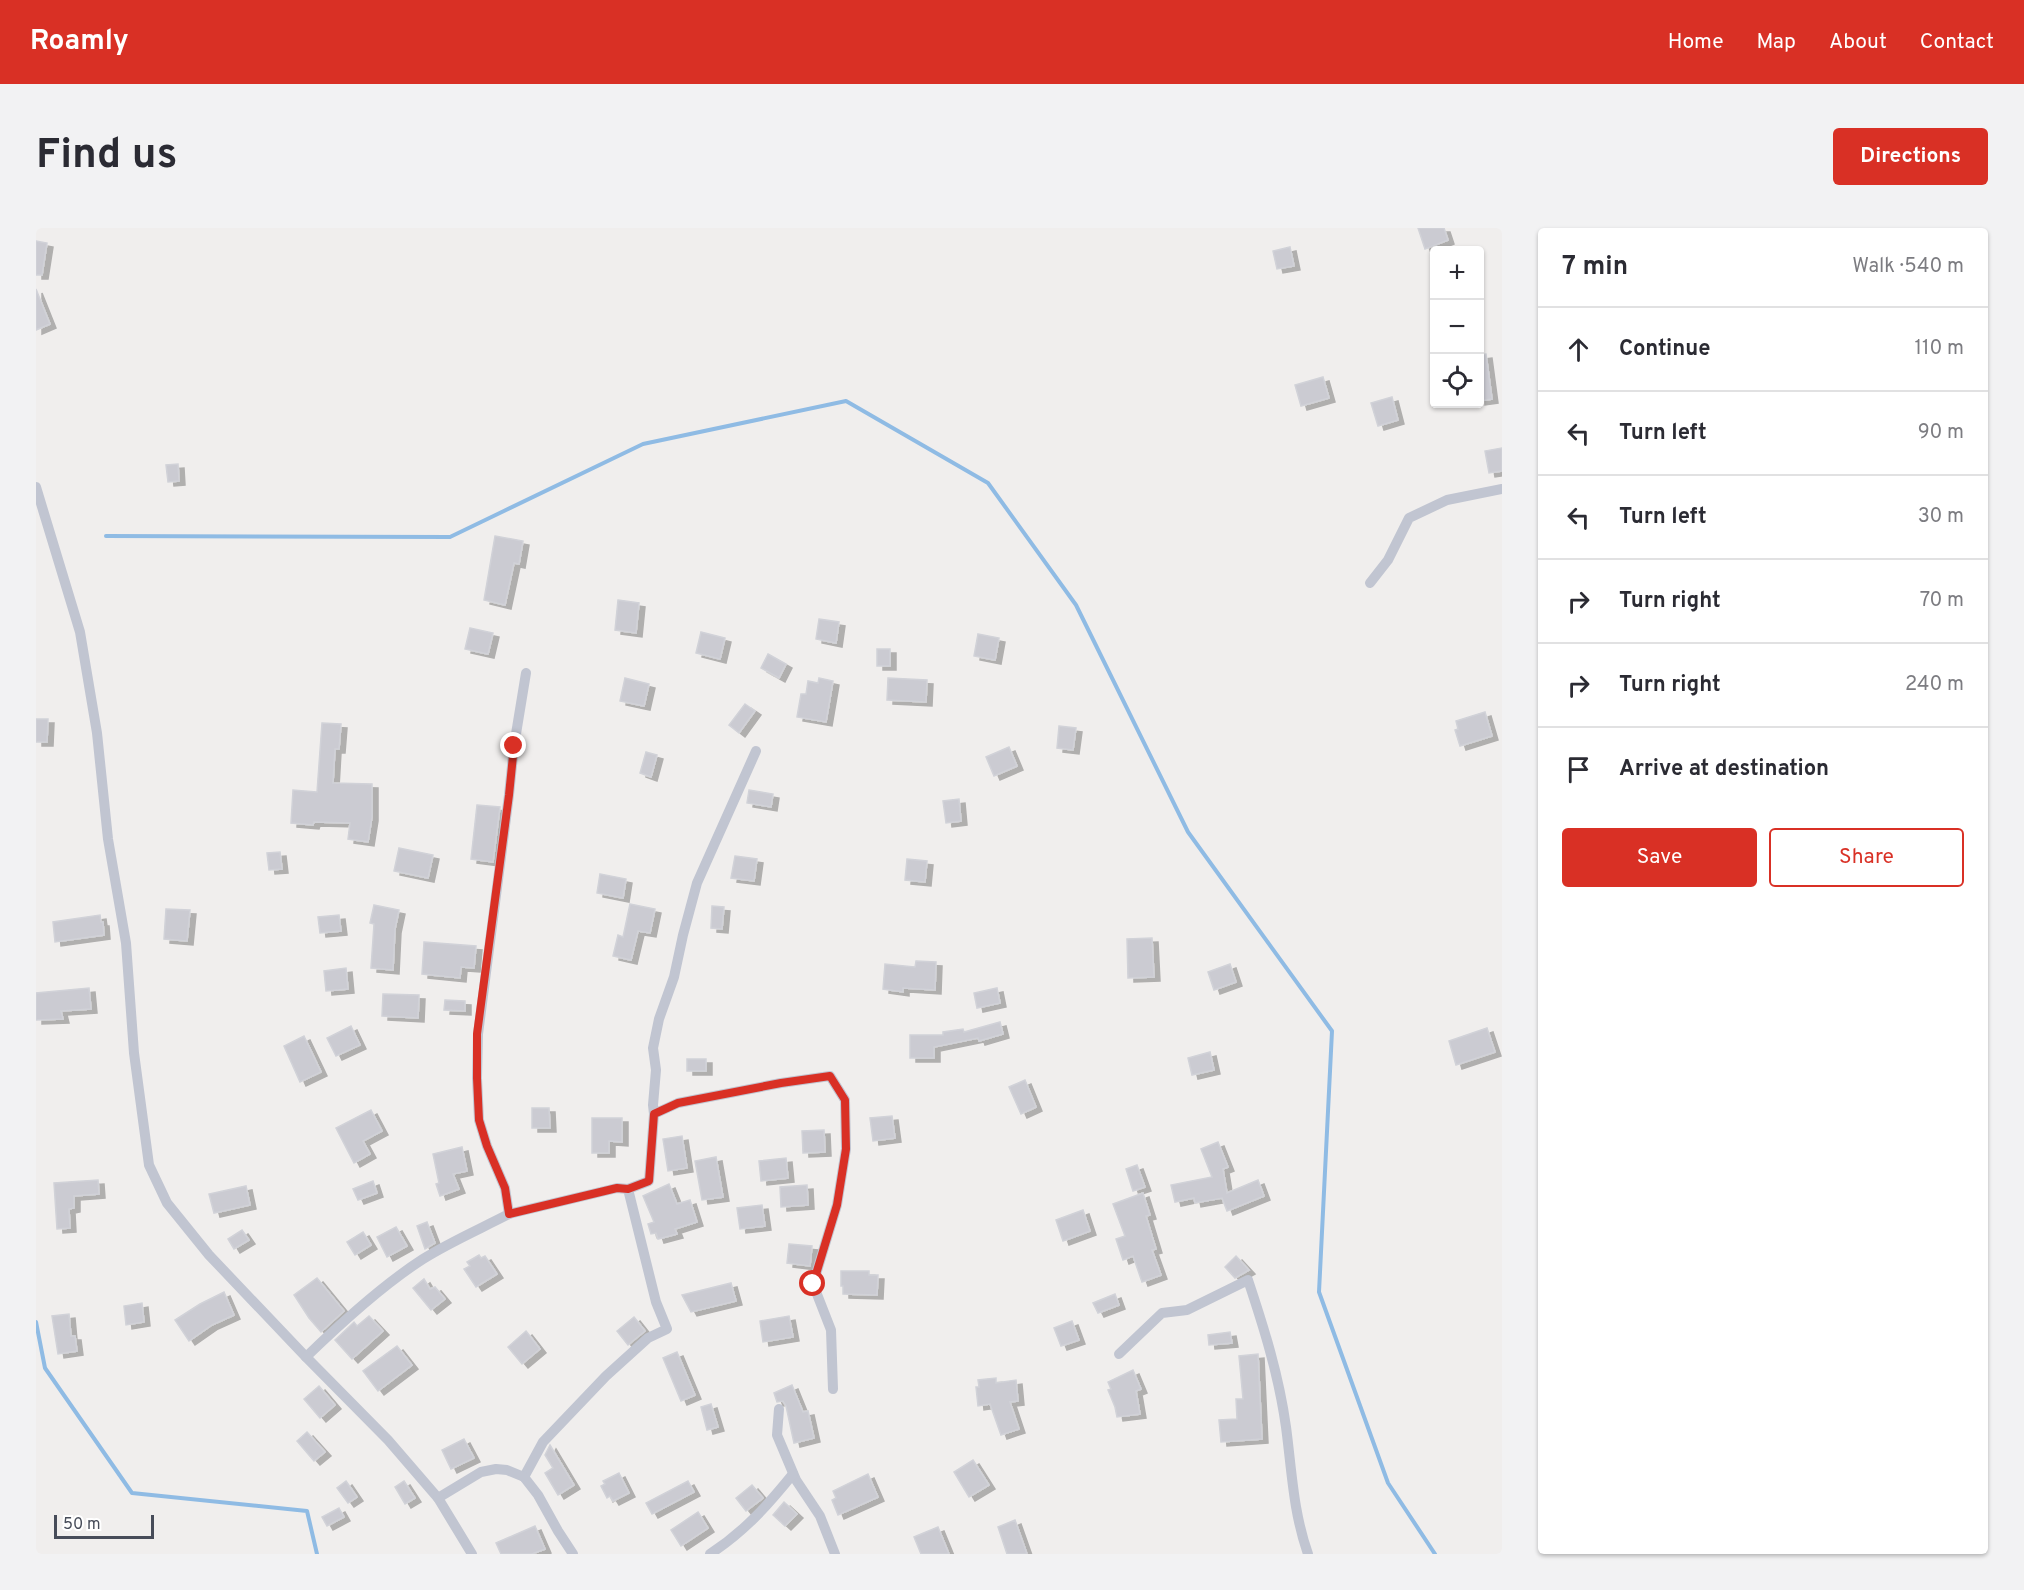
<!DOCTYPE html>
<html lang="en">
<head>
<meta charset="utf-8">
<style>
	:root { --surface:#fff; --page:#f2f2f3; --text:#2b2b33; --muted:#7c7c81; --line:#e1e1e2; --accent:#d93025 }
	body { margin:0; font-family:Overpass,sans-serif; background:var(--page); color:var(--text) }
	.controls { position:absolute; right:18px; top:18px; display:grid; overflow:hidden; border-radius:6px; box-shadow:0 2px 4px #0004 }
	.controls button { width:54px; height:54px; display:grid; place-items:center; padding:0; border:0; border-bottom:2px solid var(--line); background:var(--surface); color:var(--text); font:30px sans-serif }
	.scale { position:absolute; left:18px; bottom:15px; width:100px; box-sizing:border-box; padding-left:6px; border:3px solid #474c59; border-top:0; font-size:16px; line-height:21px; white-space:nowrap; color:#474c59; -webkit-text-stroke:4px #fff; paint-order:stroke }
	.stop { position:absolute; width:18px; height:18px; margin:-14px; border:4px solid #d93025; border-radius:50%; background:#fff }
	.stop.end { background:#d93025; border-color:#fff; box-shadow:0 2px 6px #0008 }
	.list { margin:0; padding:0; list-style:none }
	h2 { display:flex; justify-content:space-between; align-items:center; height:78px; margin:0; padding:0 24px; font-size:26px }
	h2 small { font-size:20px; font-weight:400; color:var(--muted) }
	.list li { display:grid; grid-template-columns:39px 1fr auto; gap:18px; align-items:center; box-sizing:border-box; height:84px; padding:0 24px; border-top:2px solid var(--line) }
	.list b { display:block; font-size:22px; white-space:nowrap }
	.list em { font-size:20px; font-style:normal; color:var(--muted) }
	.actions { display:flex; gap:12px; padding:18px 24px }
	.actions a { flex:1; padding:14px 0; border:2px solid var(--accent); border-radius:6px; text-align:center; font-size:21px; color:var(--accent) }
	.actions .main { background:var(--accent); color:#fff }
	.icon { flex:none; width:33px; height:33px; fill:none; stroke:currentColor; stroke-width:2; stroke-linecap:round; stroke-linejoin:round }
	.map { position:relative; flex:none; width:1466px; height:1326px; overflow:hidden; border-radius:6px }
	header { display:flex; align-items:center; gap:36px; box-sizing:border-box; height:84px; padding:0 30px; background:var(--accent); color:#fff }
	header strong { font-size:28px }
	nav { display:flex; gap:33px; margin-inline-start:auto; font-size:21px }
	.intro { display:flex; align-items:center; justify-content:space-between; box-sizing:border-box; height:144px; padding:0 36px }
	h1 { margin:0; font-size:42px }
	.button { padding:15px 27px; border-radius:6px; background:var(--accent); color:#fff; font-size:21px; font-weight:700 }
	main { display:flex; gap:36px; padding:0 36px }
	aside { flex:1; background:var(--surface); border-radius:6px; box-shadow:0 2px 4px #0004 }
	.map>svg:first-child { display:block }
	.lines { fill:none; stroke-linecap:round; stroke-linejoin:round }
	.stream { stroke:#8fbbe4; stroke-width:4 }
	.building { fill:#cbcbd2; stroke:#d1d2d8; stroke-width:1.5; filter:url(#shadow) }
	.minor { stroke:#c1c5d1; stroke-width:10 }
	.route { stroke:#d93025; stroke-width:8 }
</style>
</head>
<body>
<header>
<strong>Roamly</strong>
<nav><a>Home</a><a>Map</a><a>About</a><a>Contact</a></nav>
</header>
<div class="intro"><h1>Find us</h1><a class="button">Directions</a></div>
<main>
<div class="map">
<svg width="1466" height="1326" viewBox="0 0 1466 1326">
	<defs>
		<filter id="shadow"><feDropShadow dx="6" dy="4" stdDeviation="0" flood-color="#0004"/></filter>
	</defs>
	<rect width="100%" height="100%" fill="#f0eeed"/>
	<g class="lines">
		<g class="stream">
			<polyline points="70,308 414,309 607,216 810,173 952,255 1040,377 1152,604 1296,803 1283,1064 1352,1255 1399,1326"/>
			<polyline points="0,1094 9,1140 96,1265 271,1283 281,1326"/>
		</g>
	</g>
	<g class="building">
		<polygon points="1382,0 1408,0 1412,12 1389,21"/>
		<polygon points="0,13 11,15 6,47 0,47"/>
		<polygon points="1254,19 1258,38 1241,41 1237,23"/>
		<polygon points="0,61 14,96 0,102"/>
		<polygon points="1450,126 1456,171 1443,173 1443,127"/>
		<polygon points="1287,149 1293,170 1265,178 1259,157"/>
		<polygon points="1356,169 1362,192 1342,198 1335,175"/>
		<polygon points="1466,220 1466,243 1453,245 1449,223"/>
		<polygon points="142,236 143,253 132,254 130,237"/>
		<polygon points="459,308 487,313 483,336 478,335 469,377 448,372"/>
		<polygon points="582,372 603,375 600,405 579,402"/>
		<polygon points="783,391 803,394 800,415 780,411"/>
		<polygon points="434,400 457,405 452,426 429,421"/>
		<polygon points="665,404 689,410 684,431 660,425"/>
		<polygon points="942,406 963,410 959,432 938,428"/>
		<rect x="841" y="421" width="13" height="17"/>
		<polygon points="732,426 750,436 743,450 725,440"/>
		<polygon points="589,450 613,456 608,478 584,473"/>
		<polygon points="783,450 797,453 790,494 761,489 765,466 770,466 772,453 782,455"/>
		<polygon points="852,450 891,452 890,474 851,472"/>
		<polygon points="709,476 719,483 703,505 693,497"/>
		<polygon points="1449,484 1456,508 1424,518 1419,502 1422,501 1420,493"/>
		<polygon points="0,491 12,491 11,514 0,514"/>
		<polygon points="286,495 305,496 303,521 299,521 297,555 336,556 336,589 332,614 312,611 314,595 278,594 277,597 255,595 257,562 281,564"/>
		<polygon points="1023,498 1040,500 1037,522 1021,520"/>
		<polygon points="973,519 981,538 958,548 950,529"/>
		<polygon points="610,524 621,527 615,549 604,545"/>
		<polygon points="713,562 737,566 735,579 711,575"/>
		<polygon points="923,571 925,593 910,595 907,573"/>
		<polygon points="441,577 464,579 457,634 435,631"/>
		<polygon points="363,620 397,627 392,650 358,643"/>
		<polygon points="244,624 246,641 233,642 231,625"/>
		<polygon points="699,628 721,631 718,653 695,650"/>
		<polygon points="871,631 891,633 889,654 869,652"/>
		<polygon points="564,646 590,651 587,670 561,665"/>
		<polygon points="594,676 619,681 614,705 602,703 595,732 577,728 582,707 587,709"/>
		<polygon points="338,677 363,682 359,701 357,742 335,740 338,696 334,695"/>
		<polygon points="676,678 688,679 686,701 675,700"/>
		<polygon points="130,681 154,682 151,713 128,711"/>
		<polygon points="64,687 65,694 67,694 68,707 19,714 17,694"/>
		<polygon points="303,687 305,703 284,705 282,689"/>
		<polygon points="1116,710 1118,749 1092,750 1091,711"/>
		<polygon points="388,714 440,718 438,740 425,739 424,750 386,746"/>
		<polygon points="880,733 900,734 899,762 867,760 867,764 847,761 849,736 879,739"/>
		<polygon points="1194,736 1200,754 1178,762 1172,744"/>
		<polygon points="310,740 312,761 290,763 288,743"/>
		<polygon points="53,760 55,781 25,783 27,791 0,792 0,765"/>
		<polygon points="961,760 964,775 941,780 938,765"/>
		<polygon points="347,766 383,767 382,790 346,788"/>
		<polygon points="409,772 429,773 429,783 408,782"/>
		<polygon points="964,794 967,806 943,813 942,810 898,819 898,830 874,830 874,807 907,807 907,804 927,801 928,804"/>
		<polygon points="315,798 324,817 300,828 291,810"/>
		<polygon points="1451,800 1459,824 1420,837 1413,813"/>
		<polygon points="268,808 285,844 264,854 248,818"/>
		<polygon points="1174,824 1178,842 1156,847 1152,830"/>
		<rect x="651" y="831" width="19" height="12"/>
		<polygon points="989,852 1000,879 985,886 973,859"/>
		<polygon points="496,880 513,880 514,900 496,900"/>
		<polygon points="335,882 346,903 327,913 334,926 318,935 300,900"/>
		<polygon points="856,888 859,910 837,913 834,890"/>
		<polygon points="556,890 586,890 586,914 573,913 573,925 556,925"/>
		<polygon points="788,902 789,924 767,925 766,903"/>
		<polygon points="646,908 651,940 632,943 627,911"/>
		<polygon points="1182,914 1192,939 1187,941 1191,965 1222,952 1228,968 1191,983 1186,970 1159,975 1158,970 1139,974 1135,957 1176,949 1165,921"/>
		<polygon points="426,919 431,943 417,946 423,961 404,968 400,956 403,955 397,926"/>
		<polygon points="680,929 687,969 666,972 659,933"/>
		<polygon points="750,930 752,950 725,953 723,933"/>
		<polygon points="1101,937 1109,959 1097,963 1090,941"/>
		<polygon points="62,952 63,966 38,968 38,980 33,981 34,1000 21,1001 18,955"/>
		<polygon points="337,953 341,965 322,972 317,961"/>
		<polygon points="633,956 641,976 654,972 661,994 639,1001 641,1006 622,1011 620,1005 615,1006 612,996 618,994 607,968"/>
		<polygon points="771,957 772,977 745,979 744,959"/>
		<polygon points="210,958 214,977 178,985 173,966"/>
		<polygon points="1107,965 1114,987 1110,988 1120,1021 1116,1022 1125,1047 1106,1054 1097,1028 1087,1032 1080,1011 1089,1008 1077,976"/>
		<polygon points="726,977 729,998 704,1001 701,980"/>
		<polygon points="1047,982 1054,1003 1027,1013 1020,992"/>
		<polygon points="391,994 399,1015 389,1021 381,998"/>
		<polygon points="360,999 371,1018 351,1029 341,1009"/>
		<polygon points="206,1002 213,1012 198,1021 192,1011"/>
		<polygon points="327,1004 335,1017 319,1027 311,1014"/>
		<polygon points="753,1016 776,1018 774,1038 751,1035"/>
		<polygon points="443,1027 445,1030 449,1028 461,1046 440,1059 428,1041 434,1038 431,1034"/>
		<polygon points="1200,1028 1213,1042 1199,1050 1189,1039"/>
		<polygon points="805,1043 833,1043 833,1047 842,1047 841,1067 807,1066 807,1058 805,1058"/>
		<polygon points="281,1050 308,1083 285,1104 273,1090 258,1067"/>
		<polygon points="388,1051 394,1061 399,1059 409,1071 395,1082 377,1060"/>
		<polygon points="695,1055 700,1073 655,1084 646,1067"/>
		<polygon points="188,1064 198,1087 176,1097 153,1113 139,1092 164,1076"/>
		<polygon points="1079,1066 1083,1077 1062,1085 1057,1075"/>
		<polygon points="106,1075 108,1094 90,1097 88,1078"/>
		<polygon points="33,1086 35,1108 39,1108 41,1123 22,1126 16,1088"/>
		<polygon points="333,1088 347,1103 316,1131 299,1112 318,1094 321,1098"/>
		<polygon points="753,1088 757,1109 727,1114 724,1093"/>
		<polygon points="598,1089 609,1103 592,1117 581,1103"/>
		<polygon points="1036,1093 1043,1112 1025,1118 1018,1100"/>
		<polygon points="490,1103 504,1121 486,1136 472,1119"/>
		<polygon points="1194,1104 1196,1115 1173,1117 1172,1107"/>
		<polygon points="361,1118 376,1137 342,1163 327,1143"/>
		<polygon points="641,1124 659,1167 645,1173 627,1130"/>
		<polygon points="1222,1126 1226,1211 1185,1214 1183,1192 1201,1191 1200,1171 1207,1171 1203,1128"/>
		<polygon points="1097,1142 1105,1161 1100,1163 1104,1186 1081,1189 1079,1179 1072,1162 1075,1161 1072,1154"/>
		<polygon points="960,1150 960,1155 980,1152 982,1173 974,1174 983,1201 965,1207 954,1176 942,1178 940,1159 943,1159 942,1152"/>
		<polygon points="756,1157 767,1184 772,1183 778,1210 758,1215 750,1178 747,1173 741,1174 738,1165"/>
		<polygon points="283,1158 299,1177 284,1190 268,1171"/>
		<polygon points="675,1176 682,1199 671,1202 665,1179"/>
		<polygon points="271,1204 289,1224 278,1233 261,1213"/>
		<polygon points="428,1211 438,1230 415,1241 406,1222"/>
		<polygon points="514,1217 538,1257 522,1267 509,1245 517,1240 509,1227"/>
		<polygon points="937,1232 953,1257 933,1269 918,1244"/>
		<polygon points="583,1245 593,1265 577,1273 574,1268 571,1270 565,1258 569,1256 567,1253"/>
		<polygon points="832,1246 842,1269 802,1287 796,1272 800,1270 797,1263"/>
		<polygon points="310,1253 321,1269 312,1275 301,1260"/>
		<polygon points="368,1253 379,1270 369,1276 359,1259"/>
		<polygon points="652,1253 658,1264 616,1286 610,1275"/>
		<polygon points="716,1257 727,1270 710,1283 700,1270"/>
		<polygon points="748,1274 761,1286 749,1298 737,1287"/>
		<polygon points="303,1280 308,1289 291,1298 286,1289"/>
		<polygon points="662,1284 672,1300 645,1318 635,1302"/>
		<polygon points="979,1292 991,1326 971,1326 962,1299"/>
		<polygon points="499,1298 509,1321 496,1326 465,1326 460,1315"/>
		<polygon points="902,1299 913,1326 885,1326 878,1309"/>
	</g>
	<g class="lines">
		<g class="minor">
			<polyline points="0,259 44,404 61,505 72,611 90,715 98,825 113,937 131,975 173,1027 270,1129 352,1212 402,1270 436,1326"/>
			<polyline points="1334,355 1352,332 1373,290 1411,272 1466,261"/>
			<polyline points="618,886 617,877 620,842 617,820 623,791 638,749 647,707 661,655 720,523"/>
			<polyline points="592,961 613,953 618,886 642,875 745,855 794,848 809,872 810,921 801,977 777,1056 795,1102 797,1161"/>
			<polyline points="473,986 581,960 592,961 620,1074 631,1101 612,1110 570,1148 507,1214 488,1249"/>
			<path d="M1083,1126L1126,1085L1151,1082L1212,1052C1228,1100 1243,1148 1250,1199C1256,1244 1257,1283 1272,1326"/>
			<path d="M270,1129C305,1095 345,1058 387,1031C414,1014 444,1001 473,986L469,960L451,918L443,892L441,850L442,806L473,567L478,518L490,445"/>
			<polyline points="743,1181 741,1207 760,1252 784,1288 799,1326"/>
			<polyline points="402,1270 445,1244 460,1241 471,1242 488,1249 502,1267 522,1303 537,1326"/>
			<path d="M674,1326C709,1303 731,1278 757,1246"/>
		</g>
	</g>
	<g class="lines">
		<polyline class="route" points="478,518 473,567 441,806 441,850 443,892 451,918 469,960 473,986 581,960 592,961 613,953 618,886 642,875 745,855 794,848 809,872 810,921 801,977 777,1056"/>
	</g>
</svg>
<div class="controls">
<button>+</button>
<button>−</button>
<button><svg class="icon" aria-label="locate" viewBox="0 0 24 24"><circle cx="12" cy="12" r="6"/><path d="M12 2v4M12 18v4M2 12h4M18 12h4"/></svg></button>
</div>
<div class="scale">50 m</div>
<div class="stop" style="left:777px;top:1056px"></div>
<div class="stop end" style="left:478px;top:518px"></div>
</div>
<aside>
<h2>7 min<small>Walk · 540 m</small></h2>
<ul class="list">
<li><svg class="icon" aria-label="ahead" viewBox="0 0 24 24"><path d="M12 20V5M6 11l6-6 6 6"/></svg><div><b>Continue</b></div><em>110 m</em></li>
<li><svg class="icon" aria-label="left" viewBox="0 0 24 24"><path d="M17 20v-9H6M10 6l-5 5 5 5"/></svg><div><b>Turn left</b></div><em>90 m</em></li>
<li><svg class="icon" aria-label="left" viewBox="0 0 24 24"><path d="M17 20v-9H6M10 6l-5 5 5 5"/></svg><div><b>Turn left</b></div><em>30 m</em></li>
<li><svg class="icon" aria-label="right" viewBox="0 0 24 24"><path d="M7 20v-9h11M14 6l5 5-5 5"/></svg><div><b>Turn right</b></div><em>70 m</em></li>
<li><svg class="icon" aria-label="right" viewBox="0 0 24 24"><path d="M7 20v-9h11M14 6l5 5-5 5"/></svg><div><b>Turn right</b></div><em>240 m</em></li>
<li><svg class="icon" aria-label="arrive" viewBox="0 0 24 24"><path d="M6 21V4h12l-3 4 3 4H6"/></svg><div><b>Arrive at destination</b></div></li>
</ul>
<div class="actions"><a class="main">Save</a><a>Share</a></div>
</aside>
</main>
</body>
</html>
